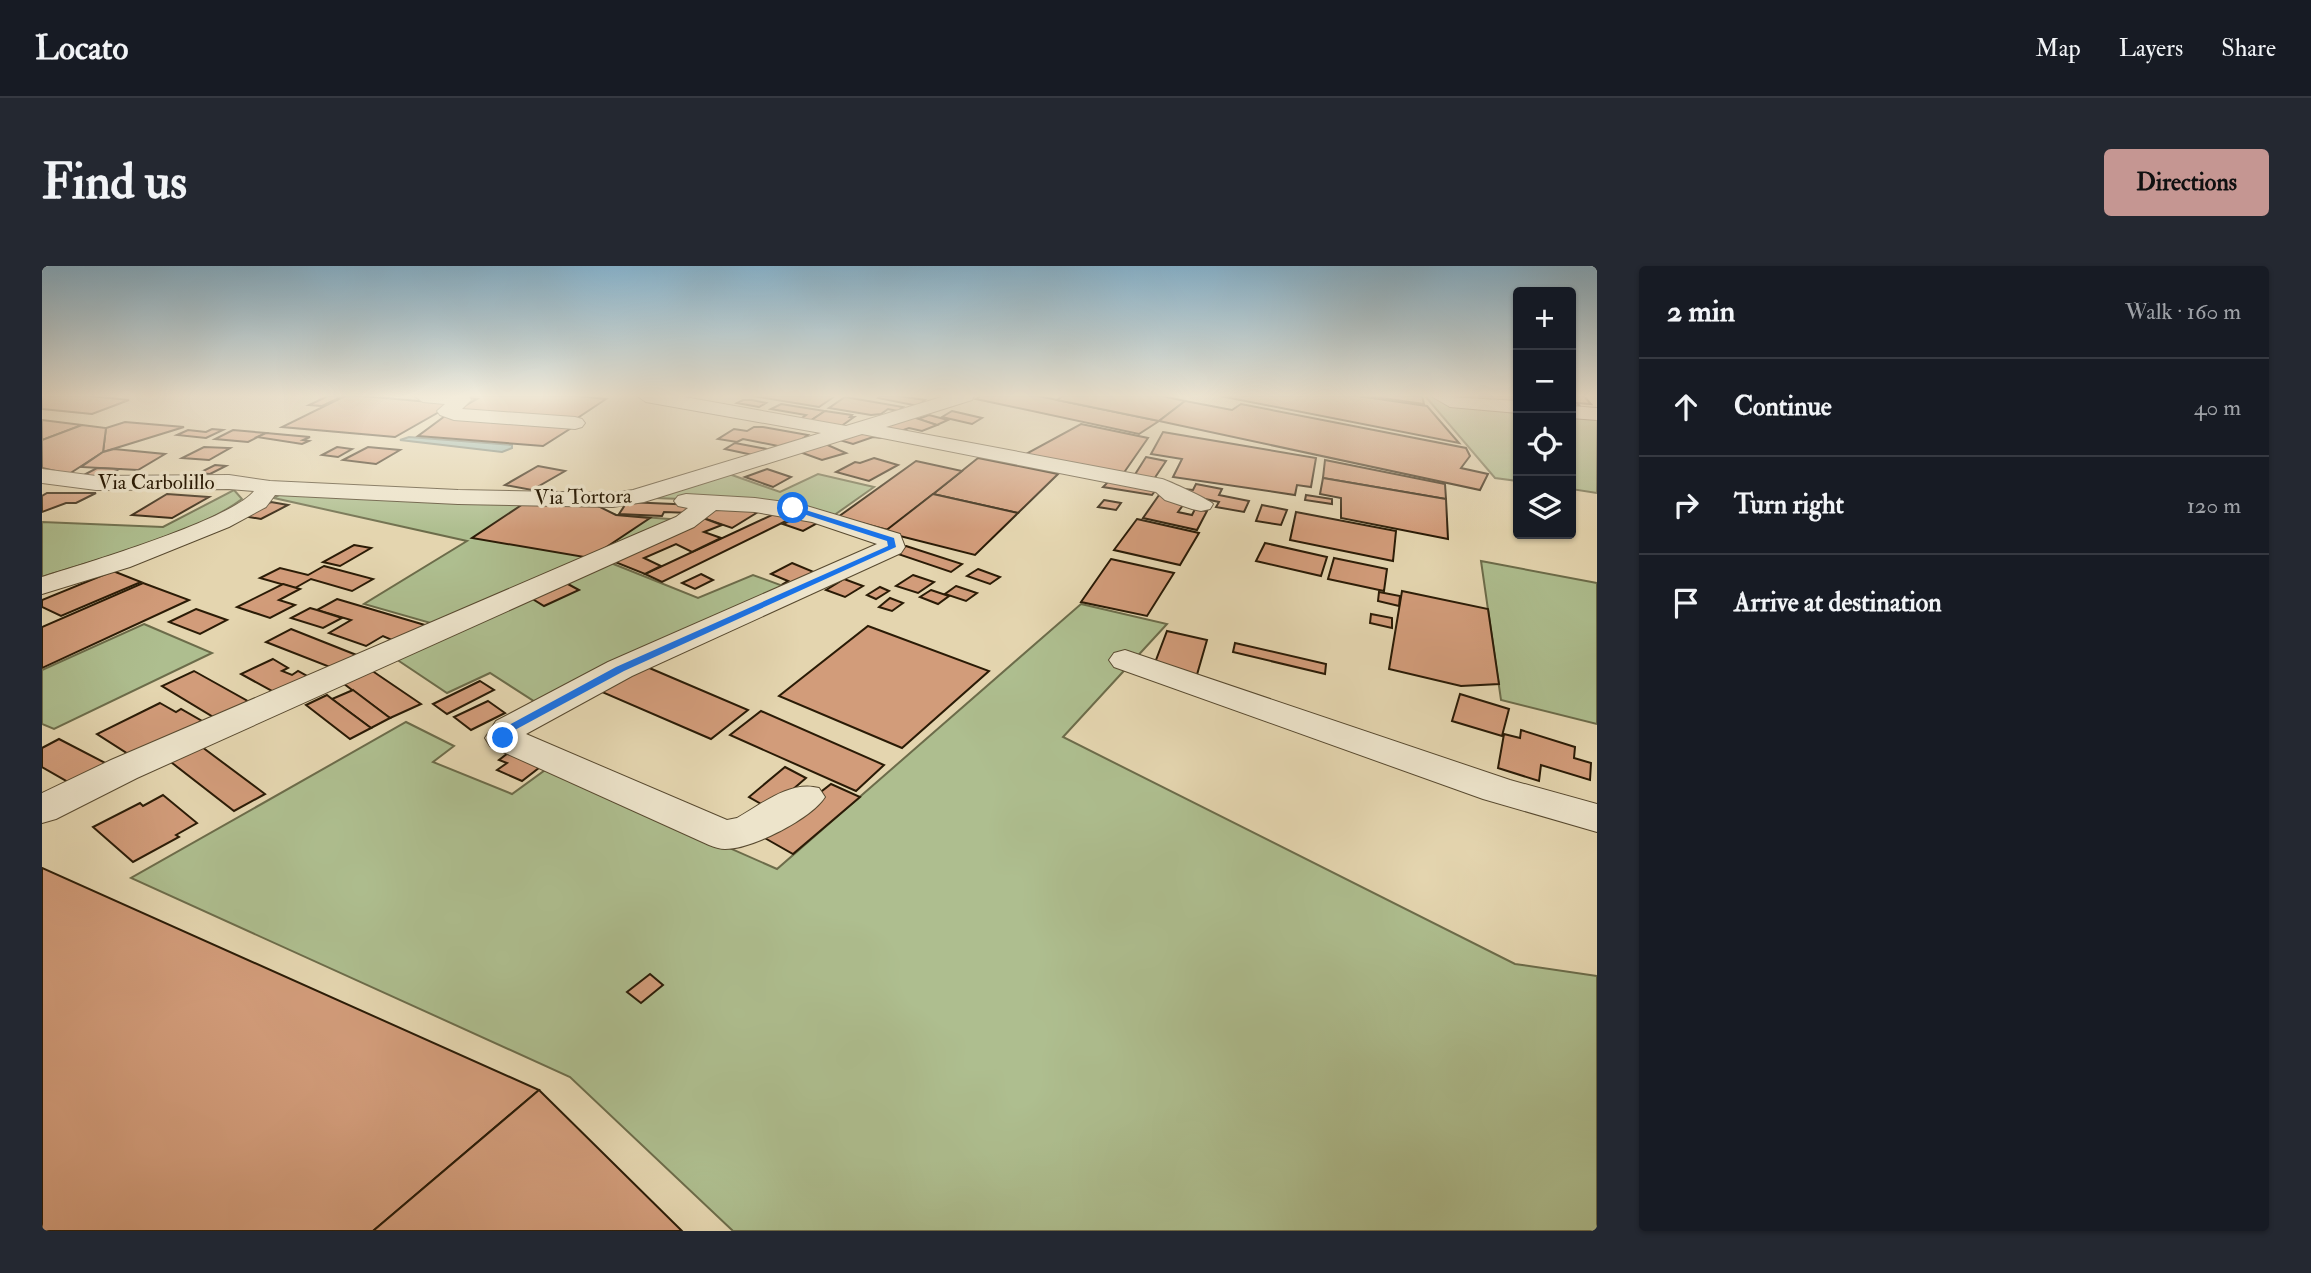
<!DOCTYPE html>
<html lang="en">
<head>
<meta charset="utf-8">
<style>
	:root { --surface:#171b24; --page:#242831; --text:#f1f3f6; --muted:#9ea1a6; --line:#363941; --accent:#c59692 }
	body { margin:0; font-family:"IM FELL Double Pica",serif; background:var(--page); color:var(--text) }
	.controls { position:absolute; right:21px; top:21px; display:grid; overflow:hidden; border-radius:7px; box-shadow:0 2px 5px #0004 }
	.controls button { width:63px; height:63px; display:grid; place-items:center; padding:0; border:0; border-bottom:2px solid var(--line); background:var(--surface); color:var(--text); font:35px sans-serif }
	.stop { position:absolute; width:21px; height:21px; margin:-16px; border:5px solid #1a73e8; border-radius:50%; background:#fff }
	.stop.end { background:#1a73e8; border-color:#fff; box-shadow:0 2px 7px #0008 }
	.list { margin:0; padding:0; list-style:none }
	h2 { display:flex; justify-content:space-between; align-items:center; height:91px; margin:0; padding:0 28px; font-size:30px }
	h2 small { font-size:23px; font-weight:400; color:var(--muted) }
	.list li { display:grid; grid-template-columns:46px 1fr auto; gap:21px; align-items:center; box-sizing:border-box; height:98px; padding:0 28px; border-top:2px solid var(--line) }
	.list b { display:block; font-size:26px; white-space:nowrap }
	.list em { font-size:23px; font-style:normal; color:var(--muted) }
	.icon { flex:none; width:38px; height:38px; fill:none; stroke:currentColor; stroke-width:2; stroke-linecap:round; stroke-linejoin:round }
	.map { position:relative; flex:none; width:1555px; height:965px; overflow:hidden; border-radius:7px }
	header { display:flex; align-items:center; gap:42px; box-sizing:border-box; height:98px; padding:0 35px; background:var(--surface); border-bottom:2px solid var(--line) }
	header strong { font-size:33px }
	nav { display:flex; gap:38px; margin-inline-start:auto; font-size:24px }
	.intro { display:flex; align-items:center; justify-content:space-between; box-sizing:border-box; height:168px; padding:0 42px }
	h1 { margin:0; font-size:49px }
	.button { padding:18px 32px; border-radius:7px; background:var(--accent); color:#111; font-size:24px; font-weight:700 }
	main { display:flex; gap:42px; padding:0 42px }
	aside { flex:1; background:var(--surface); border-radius:7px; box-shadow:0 2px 5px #0004 }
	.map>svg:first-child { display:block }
	.green { fill:#aebe8f; stroke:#6c6c4a; stroke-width:2 }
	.water { fill:#97b8b1; stroke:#6b796d; stroke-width:2 }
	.building { fill:#d29c7a; stroke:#2a1b06; stroke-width:2 }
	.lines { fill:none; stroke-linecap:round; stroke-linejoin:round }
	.minor-casing { stroke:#584a30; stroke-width:2 }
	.minor { fill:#ede4cb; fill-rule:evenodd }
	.route { fill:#1a73e8 }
	.labels { text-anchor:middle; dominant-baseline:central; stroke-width:7; stroke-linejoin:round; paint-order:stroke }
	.far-street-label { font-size:21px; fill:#2a1b06; stroke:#ede4cb }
</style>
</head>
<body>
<header>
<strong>Locato</strong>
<nav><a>Map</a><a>Layers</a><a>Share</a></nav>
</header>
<div class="intro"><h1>Find us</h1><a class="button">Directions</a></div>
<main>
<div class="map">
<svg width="1555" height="965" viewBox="0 0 1555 965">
	<rect width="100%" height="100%" fill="#e4d5af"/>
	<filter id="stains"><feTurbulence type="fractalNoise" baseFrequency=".00286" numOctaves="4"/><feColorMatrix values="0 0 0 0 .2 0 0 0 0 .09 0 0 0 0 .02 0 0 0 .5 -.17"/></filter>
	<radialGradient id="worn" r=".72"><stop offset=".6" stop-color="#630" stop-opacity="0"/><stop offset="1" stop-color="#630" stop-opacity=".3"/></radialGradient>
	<g class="green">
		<polygon points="1383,130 1393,130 1405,135 1476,142 1476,215 1453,212"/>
		<polygon points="1529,147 1555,150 1555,227 1529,223"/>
		<polygon points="687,208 738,226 776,208 832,221 791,250 729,236 611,232"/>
		<path d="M192,224L200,233C149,271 61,291 0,311V256L121,261Z"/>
		<polygon points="241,227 534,238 574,249 641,254 399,360 322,338 425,275 232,232"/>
		<polygon points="564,295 656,332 711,309 752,324 498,439 448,407 405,427 351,391"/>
		<polygon points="1439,295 1555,317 1555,458 1459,434"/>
		<polygon points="1039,338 1125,358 1021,471 1473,698 1555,710 1555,965 691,965 528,811 89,612 364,456 412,480 391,496 470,528 506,502 735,603"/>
		<polygon points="102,358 170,387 12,463 0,458 0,404"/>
	</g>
	<polygon class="water" points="367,171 470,179 470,182 460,186 358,174"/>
	<g class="building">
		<polygon points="0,130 49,130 87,134 50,148 0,143"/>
		<polygon points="286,130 301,130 280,140 267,139"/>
		<polygon points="303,130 320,130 411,138 353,171 240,161"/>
		<polygon points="405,130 536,130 564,133 531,155 415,144 435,133"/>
		<polygon points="711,130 793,130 777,141"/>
		<polygon points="838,130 857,130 883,134 876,140 836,132"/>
		<polygon points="939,130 996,130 1117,155 1097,168 934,133"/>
		<polygon points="1021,130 1120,130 1143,135 1117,155 1015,134"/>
		<polygon points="1178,130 1316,130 1385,140 1417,177"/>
		<polygon points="1325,130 1380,130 1382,138"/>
		<polygon points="1404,130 1476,130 1476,139 1407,133"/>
		<polygon points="1529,130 1542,130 1549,138 1535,137 1542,145 1529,144"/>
		<polygon points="803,131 861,141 856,145 846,143 839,148 829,149 787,142"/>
		<polygon points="701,134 710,134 724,137 717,141 695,137"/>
		<polygon points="1143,135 1190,144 1199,138 1424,182 1428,190 1419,202 1446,208 1438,224 1117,155"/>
		<polygon points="739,138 783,145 768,155 757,154 764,149 729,143"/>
		<polygon points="783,145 810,149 808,151 812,151 798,161 768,155"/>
		<polygon points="910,145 940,152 930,158 900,151"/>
		<polygon points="887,149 906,154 895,159 876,153"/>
		<polygon points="403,150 534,159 501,180 376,170"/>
		<polygon points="868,150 895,159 880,165 867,162 853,167 829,162"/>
		<polygon points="0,154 40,159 0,174"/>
		<polygon points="83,156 142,161 61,186 64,162"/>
		<polygon points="1039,158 1106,172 1081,208 982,189"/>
		<polygon points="40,159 64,162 61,186 27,208 0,202 0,174"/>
		<polygon points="712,161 721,161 766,169 746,182 701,173 695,176 676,173 692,163 705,165"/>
		<polygon points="170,163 181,164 164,172 135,169 146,164 164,166"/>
		<polygon points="191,164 224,167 206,176 173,173"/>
		<polygon points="821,164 840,172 831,171 811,178 794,173"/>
		<polygon points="1121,166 1274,192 1269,221 1255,219 1253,229 1131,211 1140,193 1109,188"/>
		<polygon points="224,167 268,171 261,174 267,175 260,178 215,171"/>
		<polygon points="693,177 735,185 720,191 683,183"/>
		<polygon points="781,177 804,187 780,194 755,185"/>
		<polygon points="162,181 188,182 167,194 140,192"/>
		<polygon points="295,181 310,183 296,191 280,189"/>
		<polygon points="326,181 358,184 334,198 301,194"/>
		<polygon points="72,183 123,188 96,204 39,201 61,186"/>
		<polygon points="1104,191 1124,195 1112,213 1092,210"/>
		<polygon points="832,192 856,199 827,215 794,206 813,196 818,197"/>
		<polygon points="936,192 1016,208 976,247 891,228"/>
		<polygon points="1283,194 1403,218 1404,233 1281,212"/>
		<polygon points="874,195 920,205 846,264 796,251"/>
		<polygon points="173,199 184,200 168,208 157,207"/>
		<polygon points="496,200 523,205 490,224 463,219"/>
		<polygon points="55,202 77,203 61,212 38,211"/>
		<polygon points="725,203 749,211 731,221 703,211"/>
		<polygon points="1070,212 1116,221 1110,229 1061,221"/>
		<polygon points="1281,212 1404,233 1406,273 1299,252 1299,232 1278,228"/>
		<polygon points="1154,218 1180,223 1177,229 1207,235 1202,246 1174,241 1177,236 1140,228 1143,223 1151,224"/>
		<polygon points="5,227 54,227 34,237 24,237 0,246 0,230"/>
		<polygon points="125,228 167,231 130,252 90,249"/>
		<polygon points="891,228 976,247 933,289 842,266"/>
		<polygon points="1117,229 1144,235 1136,246 1150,249 1153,243 1165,245 1155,264 1101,252"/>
		<polygon points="1264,229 1290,233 1290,238 1263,234"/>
		<polygon points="1062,234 1079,237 1074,244 1056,241"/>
		<polygon points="229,236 246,239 219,253 201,250"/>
		<polygon points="484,236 554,239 574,249 608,252 548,292 430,272"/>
		<polygon points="585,236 654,239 650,247 622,246 620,250 577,248"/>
		<polygon points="683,237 726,240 690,262 661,252"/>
		<polygon points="1220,239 1245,244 1239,259 1214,255"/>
		<polygon points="1254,246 1354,265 1351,295 1248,274"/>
		<polygon points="732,248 748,253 620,316 603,308"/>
		<polygon points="762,248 781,254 761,265 741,258"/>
		<polygon points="661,252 680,259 662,266 679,272 650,286 634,278 602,292 619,300 603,308 568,294"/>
		<polygon points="1095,253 1157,267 1138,299 1072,284"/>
		<polygon points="1223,277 1285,291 1279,310 1214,295"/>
		<polygon points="312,279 329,282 298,300 281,296"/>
		<polygon points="864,280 920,298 909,306 850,286"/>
		<polygon points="1292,292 1345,303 1342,325 1286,313"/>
		<polygon points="1069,293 1132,307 1105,350 1039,336"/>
		<polygon points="750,297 779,309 753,323 741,318 746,315 729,308"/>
		<polygon points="282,300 331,313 310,325 269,313 253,322 218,312 238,302 266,309"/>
		<polygon points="936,303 958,311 948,318 925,310"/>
		<polygon points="71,305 99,316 19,350 0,341 0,334"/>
		<polygon points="659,308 671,314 653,323 640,317"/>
		<polygon points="871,309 892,316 876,327 854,320"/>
		<polygon points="802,313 821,320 803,331 784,324"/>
		<polygon points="101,317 147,334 0,402 0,361"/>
		<polygon points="524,317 537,324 502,340 489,332"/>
		<polygon points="241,318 258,323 237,334 253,339 228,352 195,341"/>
		<polygon points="914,320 935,327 924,335 903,328"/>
		<polygon points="838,321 847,325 834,333 825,329"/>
		<polygon points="889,324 907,330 896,338 878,331"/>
		<polygon points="1360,325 1446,343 1457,418 1419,420 1347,403"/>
		<polygon points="1337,326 1358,330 1357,340 1336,335"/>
		<polygon points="848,332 861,337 850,345 837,341"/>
		<polygon points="295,333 393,362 359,378 341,370 324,380 287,367 309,354 275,344"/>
		<polygon points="268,342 275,344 300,352 281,362 249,352"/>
		<polygon points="154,343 185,354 158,368 127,356"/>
		<polygon points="1329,348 1350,352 1350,362 1328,357"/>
		<polygon points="826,360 947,405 860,482 737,430"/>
		<polygon points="249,363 322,392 298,405 224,376"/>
		<polygon points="1125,365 1165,374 1154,412 1111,402"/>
		<polygon points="1193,377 1284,398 1283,408 1191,386"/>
		<polygon points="231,393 246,402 240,405 250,409 256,405 274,415 239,430 199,408"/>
		<polygon points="598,398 706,444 669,473 553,423"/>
		<polygon points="326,402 379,438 348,452 298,415"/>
		<polygon points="152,405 211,438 178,455 120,420"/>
		<polygon points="438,415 452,424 405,448 391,438"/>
		<polygon points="311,424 348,452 329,462 290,433"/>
		<polygon points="1418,428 1467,443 1460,470 1410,455"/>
		<polygon points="285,429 290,433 329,462 308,473 264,439"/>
		<polygon points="446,435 463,447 429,464 412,451"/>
		<polygon points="118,437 134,446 139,443 160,455 91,491 55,468"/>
		<polygon points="719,445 842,499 814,525 688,469"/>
		<polygon points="1479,464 1533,481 1532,492 1549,497 1548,514 1499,499 1497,515 1456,502 1462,468 1478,472"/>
		<polygon points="17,473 71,501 35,521 0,501 0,482"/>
		<polygon points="156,478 223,528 192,545 125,493"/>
		<polygon points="470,484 502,498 480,515 455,504 465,497 457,494"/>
		<polygon points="743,501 764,512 728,543 707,531"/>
		<polygon points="789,518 818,531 751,588 721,571"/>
		<polygon points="121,529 155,557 134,569 137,571 91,596 51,561 98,537 101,540"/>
		<polygon points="0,602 497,824 331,965 0,965"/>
		<polygon points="608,708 621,719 599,737 585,726"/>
		<polygon points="497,824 640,965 331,965"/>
	</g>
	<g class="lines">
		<defs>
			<g id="minor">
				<polygon points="372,130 427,130 429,134 420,143 533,151 540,153 543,157 540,161 533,163 412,154 398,149 395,145 403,138 381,136"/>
				<path d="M595,130H637L804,160L903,130H932L930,134L844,161L1120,213C1127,215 1168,234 1171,238L1168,243L1159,245L1150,243L1123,234L1114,226L820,168L602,236L571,241L416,238L233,229L224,241L187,261L88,301L0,328V311C41,298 189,254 212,225L187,223L54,224L0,217V203L54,210L187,209L228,215L416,224L571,227L591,224L779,167L604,136Z"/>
				<polygon points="1389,130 1476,135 1476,147 1408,141"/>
				<polygon points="1529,140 1555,142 1555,154 1529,152"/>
				<path d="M644,228L713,232L758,238L858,268L863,281L859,287L590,410L484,468L685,554L695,552C720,538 748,514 777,522L783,531C769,553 710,583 683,583C678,583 672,581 667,579L448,480L443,472L454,455L566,396L835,278L770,256L713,246L674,244L652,261L95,512L14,553L0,557V527L69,494L634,251L646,242L636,240L632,235L636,230Z"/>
				<polygon points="1083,384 1468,514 1555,538 1555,566 1441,533 1072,401 1067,394 1072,387"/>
			</g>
		</defs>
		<use href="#minor" class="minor-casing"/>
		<use href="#minor" class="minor"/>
	</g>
	<linearGradient id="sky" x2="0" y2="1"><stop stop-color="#87b6d2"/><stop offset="0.49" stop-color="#f3ecdb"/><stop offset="1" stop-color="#f3ecdb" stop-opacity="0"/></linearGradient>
	<rect width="1555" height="265" fill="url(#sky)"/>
	<polygon class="route" points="751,240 852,272 854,281 582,405 471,465 465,475 458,475 456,472 463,461 574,401 846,280 845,275 749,244"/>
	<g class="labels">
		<g class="far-street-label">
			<text x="114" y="216">Via Carbolillo</text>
			<text transform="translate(541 231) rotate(-1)">Via Tortora</text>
		</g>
	</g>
	<rect width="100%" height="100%" filter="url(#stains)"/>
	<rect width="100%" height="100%" fill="url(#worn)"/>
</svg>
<div class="controls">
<button>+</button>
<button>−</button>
<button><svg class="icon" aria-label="locate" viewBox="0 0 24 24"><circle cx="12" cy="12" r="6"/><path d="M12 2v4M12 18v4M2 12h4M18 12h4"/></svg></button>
<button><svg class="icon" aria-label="layers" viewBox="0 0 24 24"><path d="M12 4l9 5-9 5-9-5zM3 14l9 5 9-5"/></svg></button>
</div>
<div class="stop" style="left:751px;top:242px"></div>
<div class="stop end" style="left:461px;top:472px"></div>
</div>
<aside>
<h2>2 min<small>Walk · 160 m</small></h2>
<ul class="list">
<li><svg class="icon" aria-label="ahead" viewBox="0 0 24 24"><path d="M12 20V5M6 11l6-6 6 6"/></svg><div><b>Continue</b></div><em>40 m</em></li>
<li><svg class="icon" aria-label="right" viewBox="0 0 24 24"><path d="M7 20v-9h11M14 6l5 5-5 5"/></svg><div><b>Turn right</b></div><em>120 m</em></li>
<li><svg class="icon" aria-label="arrive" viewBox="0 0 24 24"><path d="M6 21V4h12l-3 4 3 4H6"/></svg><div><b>Arrive at destination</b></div></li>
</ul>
</aside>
</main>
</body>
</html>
